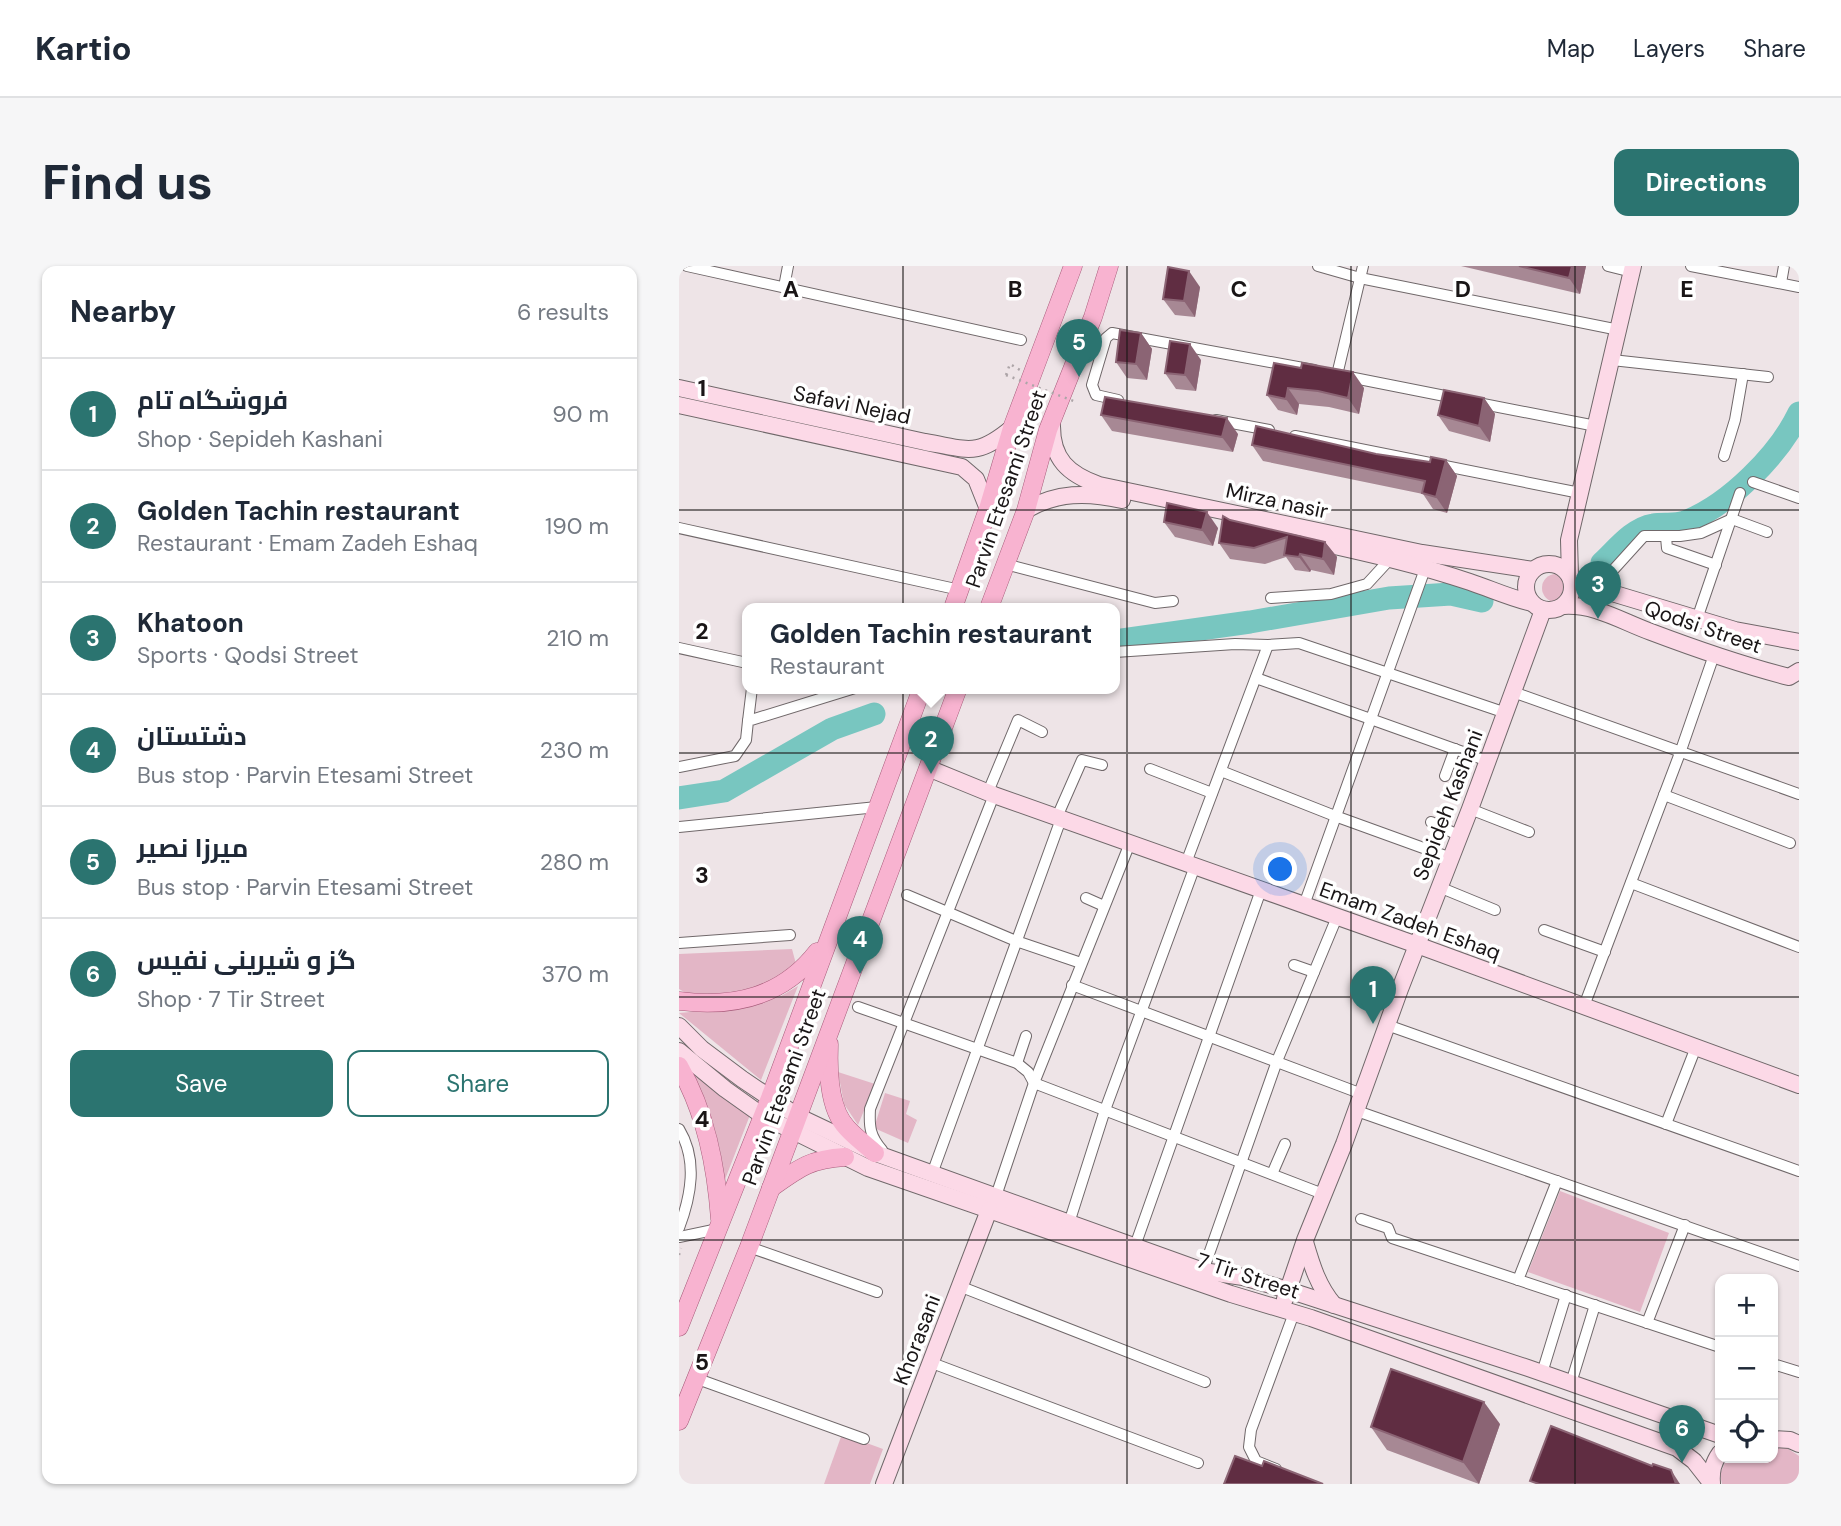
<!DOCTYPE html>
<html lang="en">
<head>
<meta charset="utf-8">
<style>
	:root { --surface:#fff; --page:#f6f6f7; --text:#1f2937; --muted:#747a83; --line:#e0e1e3; --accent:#2b7470 }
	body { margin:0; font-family:"DM Sans",Cairo,sans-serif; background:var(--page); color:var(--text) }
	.controls { position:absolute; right:21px; bottom:21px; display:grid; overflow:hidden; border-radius:14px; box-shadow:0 2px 5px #0004 }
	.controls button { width:63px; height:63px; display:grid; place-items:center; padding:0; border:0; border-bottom:2px solid var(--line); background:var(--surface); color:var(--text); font:35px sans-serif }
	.you { position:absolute; left:602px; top:604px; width:24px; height:24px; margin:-18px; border:5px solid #fff; border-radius:50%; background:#1a73e8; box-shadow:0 0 0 10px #1a73e833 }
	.badge { display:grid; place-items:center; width:46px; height:46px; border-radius:50%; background:var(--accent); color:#fff; font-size:23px; font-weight:700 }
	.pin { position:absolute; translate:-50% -58px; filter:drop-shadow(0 2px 4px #0008) }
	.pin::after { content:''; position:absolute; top:37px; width:24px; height:21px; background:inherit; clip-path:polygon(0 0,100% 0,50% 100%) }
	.popup { position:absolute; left:63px; top:337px; width:378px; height:91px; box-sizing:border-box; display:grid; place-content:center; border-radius:14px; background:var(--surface); filter:drop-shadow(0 2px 5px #0005); font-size:23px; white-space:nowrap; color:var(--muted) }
	.popup b { font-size:26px; color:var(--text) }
	.popup::after { content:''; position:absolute; left:50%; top:100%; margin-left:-14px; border:14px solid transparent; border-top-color:var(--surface) }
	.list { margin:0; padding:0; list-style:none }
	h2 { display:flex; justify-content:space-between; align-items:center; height:91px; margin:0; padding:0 28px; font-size:30px }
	h2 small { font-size:23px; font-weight:400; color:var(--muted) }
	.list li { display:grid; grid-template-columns:46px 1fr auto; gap:21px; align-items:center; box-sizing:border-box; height:112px; padding:0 28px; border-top:2px solid var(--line) }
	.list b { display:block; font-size:26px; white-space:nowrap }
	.list p { margin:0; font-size:23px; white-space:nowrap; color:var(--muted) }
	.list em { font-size:23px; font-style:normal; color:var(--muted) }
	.actions { display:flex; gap:14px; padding:21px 28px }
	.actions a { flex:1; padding:16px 0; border:2px solid var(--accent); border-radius:14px; text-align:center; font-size:24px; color:var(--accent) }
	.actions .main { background:var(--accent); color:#fff }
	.icon { flex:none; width:38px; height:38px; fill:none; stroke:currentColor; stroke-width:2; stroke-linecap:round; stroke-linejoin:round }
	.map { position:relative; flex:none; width:1120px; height:1218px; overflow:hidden; border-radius:14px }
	header { display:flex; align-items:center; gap:42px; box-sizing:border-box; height:98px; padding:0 35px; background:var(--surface); border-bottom:2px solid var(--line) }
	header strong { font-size:33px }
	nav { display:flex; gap:38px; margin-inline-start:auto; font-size:24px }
	.intro { display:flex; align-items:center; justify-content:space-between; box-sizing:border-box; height:168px; padding:0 42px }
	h1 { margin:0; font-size:49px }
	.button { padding:18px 32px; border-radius:14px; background:var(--accent); color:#fff; font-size:24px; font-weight:700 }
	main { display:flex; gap:42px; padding:0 42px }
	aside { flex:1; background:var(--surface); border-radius:14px; box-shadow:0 2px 5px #0004 }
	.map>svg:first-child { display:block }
	.green { fill:#e3b6c6 }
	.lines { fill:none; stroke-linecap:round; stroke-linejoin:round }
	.river { stroke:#78c6c0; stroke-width:23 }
	.street-casing { stroke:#70686a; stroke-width:12 }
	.secondary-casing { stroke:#70686a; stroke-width:18 }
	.primary-casing { stroke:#a75b7a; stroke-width:19 }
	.path { stroke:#ada5a8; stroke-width:2.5; stroke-dasharray:2 5; stroke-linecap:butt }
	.street { stroke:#fff; stroke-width:10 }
	.secondary { stroke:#fcd9e7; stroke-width:16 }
	.primary { stroke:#f8b3d0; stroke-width:18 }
	.path-bridge { stroke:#ada5a8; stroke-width:2.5; stroke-dasharray:2 5; stroke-linecap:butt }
	.wall { fill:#a78894 }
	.shaded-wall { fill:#8b6474 }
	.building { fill:#602d42; stroke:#8b6474; stroke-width:2 }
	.grid { fill:none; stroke:#191516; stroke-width:2; stroke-opacity:0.55 }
	.labels { text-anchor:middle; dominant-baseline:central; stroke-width:7; stroke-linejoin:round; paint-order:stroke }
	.street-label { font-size:21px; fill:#191516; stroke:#fff }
	.grid-label { font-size:23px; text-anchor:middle; font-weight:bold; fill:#191516; stroke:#fff; stroke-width:7; stroke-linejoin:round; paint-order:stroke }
</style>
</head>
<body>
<header>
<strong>Kartio</strong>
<nav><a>Map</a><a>Layers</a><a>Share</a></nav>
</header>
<div class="intro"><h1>Find us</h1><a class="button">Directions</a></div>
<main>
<aside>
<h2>Nearby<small>6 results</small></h2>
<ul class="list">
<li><span class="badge">1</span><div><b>فروشگاه تام</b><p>Shop · Sepideh Kashani</p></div><em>90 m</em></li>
<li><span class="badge">2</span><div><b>Golden Tachin restaurant</b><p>Restaurant · Emam Zadeh Eshaq</p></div><em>190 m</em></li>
<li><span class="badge">3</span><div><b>Khatoon</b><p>Sports · Qodsi Street</p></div><em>210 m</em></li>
<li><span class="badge">4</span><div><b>دشتستان</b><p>Bus stop · Parvin Etesami Street</p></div><em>230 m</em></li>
<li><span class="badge">5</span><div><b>میرزا نصیر</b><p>Bus stop · Parvin Etesami Street</p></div><em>280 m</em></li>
<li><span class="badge">6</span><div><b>گز و شیرینی نفیس</b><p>Shop · 7 Tir Street</p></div><em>370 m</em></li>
</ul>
<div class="actions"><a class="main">Save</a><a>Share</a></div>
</aside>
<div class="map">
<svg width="1120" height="1218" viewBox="0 0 1120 1218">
	<rect width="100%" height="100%" fill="#eee4e7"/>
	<g class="green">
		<circle cx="877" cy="322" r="14"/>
		<polygon points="113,683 117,698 93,715 54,729 7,727 0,723 0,688"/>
		<polygon points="119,720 82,814 0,747 66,741 102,730"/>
		<path d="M11,804L71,849L45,916C43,878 30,837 11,804Z"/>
		<polygon points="159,806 196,818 179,859 165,838"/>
		<polygon points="206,827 231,835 227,848 238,854 229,877 195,862"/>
		<polygon points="881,925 990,967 961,1046 849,1006"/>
		<polygon points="163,1168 204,1183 191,1218 145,1218"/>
		<polygon points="1094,1181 1108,1182 1120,1190 1120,1218 1043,1218 1041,1208 1048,1192 1094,1192"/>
	</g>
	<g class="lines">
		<g class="river">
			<path d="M923,297C937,284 954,262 974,259C985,257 996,260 1006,256C1050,239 1100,189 1120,147"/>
			<polyline points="436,375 571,356 710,332 772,328 803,335"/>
			<polyline points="0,532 45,525 153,463 195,448"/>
		</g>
		<defs>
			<g id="street">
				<polyline points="8,0 342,74"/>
				<polyline points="639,0 681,12 940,64"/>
				<polyline points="929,0 953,6"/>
				<polyline points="1012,0 1120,21"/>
				<polyline points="1102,17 1105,0"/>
				<polyline points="105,21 109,0"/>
				<polyline points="933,94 1089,111"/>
				<polyline points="658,109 684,0"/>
				<polyline points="665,110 776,132"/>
				<polyline points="439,134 417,129 413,119 427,72 433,67 635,104"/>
				<polyline points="799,137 917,160"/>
				<polyline points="537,154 590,164"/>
				<polyline points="616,170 901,227"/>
				<polyline points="1045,190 1056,154 1064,108"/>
				<polyline points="1074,216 1120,232"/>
				<polyline points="0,262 281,324"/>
				<polyline points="987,271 988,282 1037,299"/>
				<polyline points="326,298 476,337 494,335"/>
				<polyline points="917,323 965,270 1001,270 1022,267 1053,253 1088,266"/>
				<polyline points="592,332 652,328 688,318 711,293"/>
				<polyline points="1018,353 1061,227"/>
				<polyline points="0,382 68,397"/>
				<polyline points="436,386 556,378 589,379 620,377 827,447"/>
				<polyline points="577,412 809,495"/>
				<polyline points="834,426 1120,528"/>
				<polyline points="69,455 73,422"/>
				<polyline points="0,501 56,490 67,474 69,455 176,422"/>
				<polyline points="471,503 533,527"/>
				<polyline points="542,505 656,550 772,592"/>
				<polyline points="766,510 776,483"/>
				<polyline points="309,526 339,454 363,466"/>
				<polyline points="985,529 1111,577"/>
				<polyline points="791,543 850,566"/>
				<polyline points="378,551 403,494 423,499"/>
				<polyline points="752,556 781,570"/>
				<polyline points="0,561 198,541"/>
				<polyline points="507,597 589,379"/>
				<polyline points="952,617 1120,681"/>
				<polyline points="760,621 816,644"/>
				<polyline points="228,629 337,675 402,697"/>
				<polyline points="407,632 425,640"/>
				<polyline points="625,639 746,303"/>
				<polyline points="865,664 926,686"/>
				<polyline points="0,677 111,669"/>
				<polyline points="615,699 635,706"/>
				<polyline points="393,719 683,828"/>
				<polyline points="905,740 1001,487 1035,389"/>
				<polyline points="179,741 338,797 349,806 355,817 644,928"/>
				<polyline points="708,759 1120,905"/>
				<polyline points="338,797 347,770"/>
				<polyline points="678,845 1120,1000"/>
				<polyline points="987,858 1017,781"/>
				<path d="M0,863C19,894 12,930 0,962"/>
				<path d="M203,884C191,870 190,861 191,843L315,529"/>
				<polyline points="253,908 382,553"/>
				<polyline points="593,908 606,878"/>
				<polyline points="317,930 355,817 451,577"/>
				<polyline points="682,953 709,962 713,972 1041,1081"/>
				<polyline points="390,957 426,844 516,600"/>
				<polyline points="0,971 39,963"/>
				<polyline points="456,980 582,624"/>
				<polyline points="70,981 198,1026"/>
				<polyline points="524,1005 598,795 658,651"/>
				<polyline points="839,1014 878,915"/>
				<polyline points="280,1020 526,1116"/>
				<polyline points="968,1057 1006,959"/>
				<polyline points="253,1097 519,1197"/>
				<polyline points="1094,1098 1120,1106"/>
				<polyline points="863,1107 887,1029"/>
				<polyline points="16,1112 185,1173"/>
				<polyline points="892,1117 916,1039"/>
				<polyline points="597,1203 577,1195 570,1181 572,1164 615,1047"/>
			</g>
			<g id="secondary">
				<path d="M0,122L246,176C289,183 297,192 333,162"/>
				<polyline points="0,139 283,201 297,213 309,243"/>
				<path d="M373,160C373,193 389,208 420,219L743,287L854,304"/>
				<path d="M347,244C378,226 408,226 443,234"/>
				<path d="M629,274C683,286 738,298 791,316C812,323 831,332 853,337"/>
				<circle cx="870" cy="321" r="23"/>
				<polyline points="891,310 890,274 954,0"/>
				<polyline points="893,315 1056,364 1120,376"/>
				<path d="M885,340C916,338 944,356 972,366C1017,383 1063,399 1110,411L1120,405"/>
				<polyline points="249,502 315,529 738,679 1120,819"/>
				<polyline points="0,760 23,783 63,813 118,850 196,887 524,1005 564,1011 609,1024 849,1102 1041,1169"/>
				<polyline points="0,785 46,823 84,850 189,902 552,1028 632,1052 998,1182 1015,1195 1033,1218"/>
				<path d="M626,976C633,1000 639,1020 655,1039"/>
				<polyline points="606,1033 626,974 665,878 721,723 791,543 864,344"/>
				<polyline points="1094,1173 1111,1174 1120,1178"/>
				<polyline points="205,1218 310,944"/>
				<path d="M1033,1218C1032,1205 1034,1197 1041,1187"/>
			</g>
			<g id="primary">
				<polyline points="274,342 309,243 333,162 394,0"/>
				<polyline points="310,342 347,244 369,164 414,51 430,0"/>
				<path d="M0,735C55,742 103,731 138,686"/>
				<path d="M150,778C149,803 149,842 168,862C176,871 187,879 196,887"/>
				<path d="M0,800C27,847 37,900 41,953"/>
				<path d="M92,922C120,902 131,893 166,891"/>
				<polyline points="0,1061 91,832 243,422"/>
				<polyline points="0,1155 70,981 279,422"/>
			</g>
		</defs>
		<use href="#street" class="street-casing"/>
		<use href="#secondary" class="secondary-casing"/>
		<use href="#primary" class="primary-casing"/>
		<g class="path">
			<polyline points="327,109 331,98 341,104"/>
			<polyline points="294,426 308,422"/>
			<polyline points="0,989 2,982"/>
		</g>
		<use href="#street" class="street"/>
		<use href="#secondary" class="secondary"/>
		<use href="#primary" class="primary"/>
		<polyline class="path-bridge" points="327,109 397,136"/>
	</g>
	<g class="wall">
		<polygon points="782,0 907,0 901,28"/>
		<polygon points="521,21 516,51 496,49 484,33"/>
		<polygon points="462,67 473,83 468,114 448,112 437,96"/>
		<polygon points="522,94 517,125 497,123 486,107"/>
		<polygon points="595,97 685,122 680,148 650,141 620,138 618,149 599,144 588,129"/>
		<polygon points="805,132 816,148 811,176 770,165 759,149"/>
		<polygon points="422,149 559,168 554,186 433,165"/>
		<polygon points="573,179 751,196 767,194 778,210 768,247 754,243 744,228 584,195"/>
		<polygon points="551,254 646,276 658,291 655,309 632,304 631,306 616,304 607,291 586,298 551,293 540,277"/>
		<polygon points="485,256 539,262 534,280 496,271"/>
		<polygon points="821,1158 800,1218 708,1184 692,1161"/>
	</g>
	<g class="shaded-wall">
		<polygon points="893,0 907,0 901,28 890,12"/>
		<polygon points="510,5 521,21 516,51 505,35"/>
		<polygon points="462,67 473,83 468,114 457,98"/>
		<polygon points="511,78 522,94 517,125 506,109"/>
		<polygon points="674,106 685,122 680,148 669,132"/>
		<polygon points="609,122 620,138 618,149 607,133"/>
		<polygon points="805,132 816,148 811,176 800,160"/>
		<polygon points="548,152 559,168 554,186 543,171"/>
		<polygon points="767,194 778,210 768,247 757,231"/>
		<polygon points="528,246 539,262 534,280 523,264"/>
		<polygon points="646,276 658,291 655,309 644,293"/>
		<polygon points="621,288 632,304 631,306 620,291"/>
		<polygon points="805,1136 821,1158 800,1218 784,1196"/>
		<polygon points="992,1204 1001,1218 997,1218"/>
	</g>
	<g class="building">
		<polygon points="840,0 893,0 890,12"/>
		<polygon points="489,1 510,5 505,35 484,33"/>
		<polygon points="441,64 462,67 457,98 437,96"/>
		<polygon points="491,75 511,78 506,109 486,107"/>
		<polygon points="595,97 622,102 623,97 674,106 669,132 639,125 609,122 607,133 588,129"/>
		<polygon points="765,124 805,132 800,160 759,149"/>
		<polygon points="426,131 548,152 543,171 422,149"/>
		<polygon points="577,160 697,188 751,196 752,191 767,194 757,231 743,227 746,215 573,179"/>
		<polygon points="488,237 528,246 523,264 485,256"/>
		<polygon points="544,250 551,254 646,276 644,293 621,288 620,291 605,289 608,271 575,282 540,277"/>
		<polygon points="712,1103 805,1136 784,1196 692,1161"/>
		<polygon points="872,1160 973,1200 974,1198 992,1204 997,1218 860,1218 851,1215"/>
		<polygon points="556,1190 583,1200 585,1195 644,1218 545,1218"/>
	</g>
	<path class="grid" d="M224,0V1218M448,0V1218M672,0V1218M896,0V1218M0,244H1120M0,487H1120M0,731H1120M0,974H1120"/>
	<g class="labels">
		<g class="street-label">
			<text transform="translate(173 139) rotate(12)">Safavi Nejad</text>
			<text transform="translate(327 223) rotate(-71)">Parvin Etesami Street</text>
			<text transform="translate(598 235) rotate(12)">Mirza nasir</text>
			<text transform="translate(1024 361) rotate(19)">Qodsi Street</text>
			<text transform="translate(769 539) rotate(-69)">Sepideh Kashani</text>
			<text transform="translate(731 655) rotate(20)">Emam Zadeh Eshaq</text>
			<text transform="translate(105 821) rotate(-70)">Parvin Etesami Street</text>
			<text transform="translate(569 1010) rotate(18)">7 Tir Street</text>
			<text transform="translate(238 1074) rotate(-69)">Khorasani</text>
		</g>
	</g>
	<g class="grid-label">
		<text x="112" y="31">A</text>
		<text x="336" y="31">B</text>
		<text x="560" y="31">C</text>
		<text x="784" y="31">D</text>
		<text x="1008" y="31">E</text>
		<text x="23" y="130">1</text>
		<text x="23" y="373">2</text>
		<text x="23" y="617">3</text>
		<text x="23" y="861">4</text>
		<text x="23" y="1104">5</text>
	</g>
</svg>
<div class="controls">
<button>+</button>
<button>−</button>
<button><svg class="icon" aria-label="locate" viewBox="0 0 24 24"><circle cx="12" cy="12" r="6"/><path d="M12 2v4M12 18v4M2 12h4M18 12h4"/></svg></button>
</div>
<div class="you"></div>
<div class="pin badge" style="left:694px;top:758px">1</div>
<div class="pin badge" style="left:252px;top:508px">2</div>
<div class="popup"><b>Golden Tachin restaurant</b>Restaurant</div>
<div class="pin badge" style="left:919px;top:353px">3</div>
<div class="pin badge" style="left:181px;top:708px">4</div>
<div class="pin badge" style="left:400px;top:111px">5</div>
<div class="pin badge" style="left:1003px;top:1197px">6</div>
</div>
</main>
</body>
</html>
